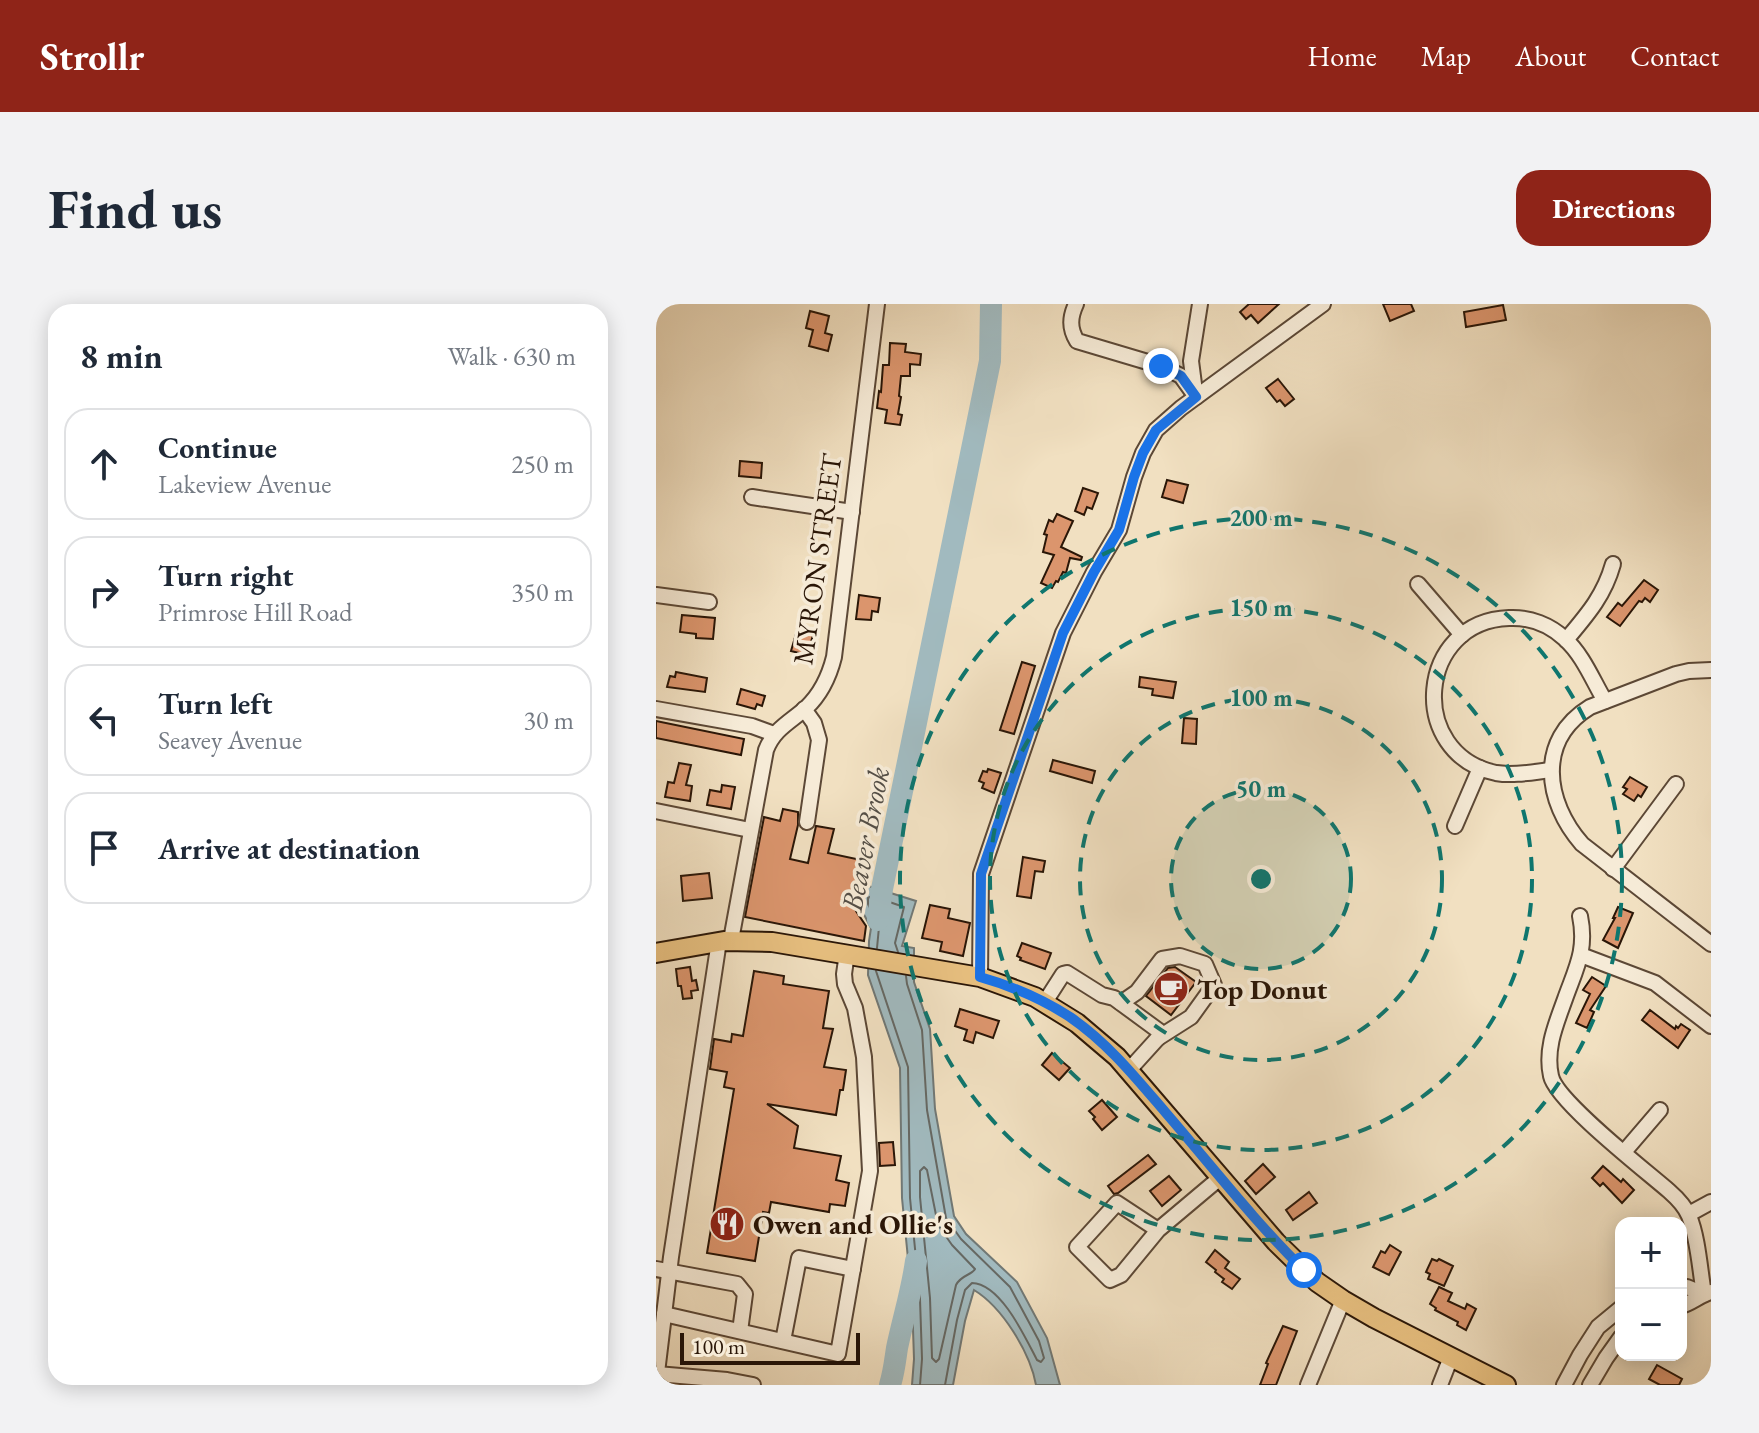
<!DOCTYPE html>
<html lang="en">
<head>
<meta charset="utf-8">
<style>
	:root { --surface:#fff; --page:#f2f2f3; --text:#1f2937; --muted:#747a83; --line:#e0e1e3; --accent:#8f2418 }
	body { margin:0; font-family:"EB Garamond",serif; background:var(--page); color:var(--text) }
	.controls { position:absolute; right:24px; bottom:24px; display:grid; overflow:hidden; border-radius:16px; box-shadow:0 4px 20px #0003 }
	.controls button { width:72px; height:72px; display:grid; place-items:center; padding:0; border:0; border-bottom:2px solid var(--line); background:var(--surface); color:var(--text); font:40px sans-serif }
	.scale { position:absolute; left:24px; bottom:20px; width:180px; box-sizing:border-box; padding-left:8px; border:4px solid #2a1607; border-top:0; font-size:22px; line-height:28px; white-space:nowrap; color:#2a1607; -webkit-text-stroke:6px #f6ebd7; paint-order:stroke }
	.stop { position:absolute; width:24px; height:24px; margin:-18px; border:6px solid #1a73e8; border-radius:50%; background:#fff }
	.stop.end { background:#1a73e8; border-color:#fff; box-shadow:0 2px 8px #0008 }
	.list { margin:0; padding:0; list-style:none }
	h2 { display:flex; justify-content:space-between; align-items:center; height:104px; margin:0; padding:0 32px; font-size:34px }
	h2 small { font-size:26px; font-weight:400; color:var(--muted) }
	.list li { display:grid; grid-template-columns:52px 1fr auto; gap:24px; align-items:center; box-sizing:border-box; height:112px; margin:0 16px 16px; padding:0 16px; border:2px solid var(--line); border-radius:24px }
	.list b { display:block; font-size:30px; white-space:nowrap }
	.list p { margin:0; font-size:26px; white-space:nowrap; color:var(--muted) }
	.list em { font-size:26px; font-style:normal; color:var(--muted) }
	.icon { flex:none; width:44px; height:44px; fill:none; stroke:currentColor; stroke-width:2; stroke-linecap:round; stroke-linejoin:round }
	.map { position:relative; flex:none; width:1055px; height:1081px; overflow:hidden; border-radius:24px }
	header { display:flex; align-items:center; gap:48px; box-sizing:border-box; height:112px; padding:0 40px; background:var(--accent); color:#fff }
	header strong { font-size:38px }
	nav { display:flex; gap:44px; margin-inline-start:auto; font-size:28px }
	.intro { display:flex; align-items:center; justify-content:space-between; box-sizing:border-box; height:192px; padding:0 48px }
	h1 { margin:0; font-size:56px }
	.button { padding:20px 36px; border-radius:24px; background:var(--accent); color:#fff; font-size:28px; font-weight:700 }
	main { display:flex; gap:48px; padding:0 48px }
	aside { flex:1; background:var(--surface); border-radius:24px; box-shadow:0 4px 20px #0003 }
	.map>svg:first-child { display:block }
	.water { fill:#a1babf; stroke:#717875; stroke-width:2 }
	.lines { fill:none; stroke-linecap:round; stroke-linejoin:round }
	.shore { stroke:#666863; stroke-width:2 }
	.river { stroke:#a1babf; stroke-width:22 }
	.building { fill:#db956d; stroke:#2a1607; stroke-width:2 }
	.minor-casing { stroke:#5c4836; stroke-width:18 }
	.major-casing { stroke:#2a1607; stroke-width:22 }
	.minor { stroke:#f6ebd7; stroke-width:14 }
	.major { stroke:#e8c080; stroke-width:18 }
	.route { stroke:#1a73e8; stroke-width:10 }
	.ring { fill:none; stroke:#0f766e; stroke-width:4; stroke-dasharray:14 10 }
	.labels { text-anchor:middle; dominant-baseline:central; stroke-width:7; stroke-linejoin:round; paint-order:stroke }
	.street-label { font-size:28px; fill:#2a1607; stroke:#f6ebd7 }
	.poi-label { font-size:28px; font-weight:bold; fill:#2a1607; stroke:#f6ebd7; text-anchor:start }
	.water-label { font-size:30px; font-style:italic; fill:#544f47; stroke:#f6ebd7 }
	.centre { fill:#0f766e; stroke:#f6ebd7; stroke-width:4 }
	.ring-label { font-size:24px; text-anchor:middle; font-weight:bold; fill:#0f766e; stroke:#f6ebd7; stroke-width:7; stroke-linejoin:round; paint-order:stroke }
</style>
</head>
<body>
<header>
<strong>Strollr</strong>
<nav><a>Home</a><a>Map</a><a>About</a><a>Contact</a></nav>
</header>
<div class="intro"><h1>Find us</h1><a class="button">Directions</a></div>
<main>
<aside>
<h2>8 min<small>Walk · 630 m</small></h2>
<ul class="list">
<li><svg class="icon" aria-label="ahead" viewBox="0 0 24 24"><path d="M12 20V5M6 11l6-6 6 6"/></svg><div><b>Continue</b><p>Lakeview Avenue</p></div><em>250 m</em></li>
<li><svg class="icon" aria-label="right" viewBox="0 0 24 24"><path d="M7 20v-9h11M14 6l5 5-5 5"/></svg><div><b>Turn right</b><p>Primrose Hill Road</p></div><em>350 m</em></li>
<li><svg class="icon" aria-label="left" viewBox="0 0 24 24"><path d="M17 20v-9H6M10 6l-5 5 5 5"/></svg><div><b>Turn left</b><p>Seavey Avenue</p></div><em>30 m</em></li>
<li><svg class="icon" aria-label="arrive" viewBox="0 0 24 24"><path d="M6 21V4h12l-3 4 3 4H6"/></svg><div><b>Arrive at destination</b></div></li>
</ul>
</aside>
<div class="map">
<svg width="1055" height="1081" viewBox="0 0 1055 1081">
	<rect width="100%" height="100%" fill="#f1e0c1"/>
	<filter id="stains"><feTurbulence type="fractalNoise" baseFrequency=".0025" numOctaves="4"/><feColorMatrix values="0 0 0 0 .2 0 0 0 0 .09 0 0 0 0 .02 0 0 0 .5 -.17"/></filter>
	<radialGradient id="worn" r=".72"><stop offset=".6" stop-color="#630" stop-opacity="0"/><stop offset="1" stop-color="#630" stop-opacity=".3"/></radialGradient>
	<path class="water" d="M206,580L260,597L246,642L258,644V678L274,725L279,805L298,912L310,930L361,978L391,1034L404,1081H380C374,1048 346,1003 318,986L309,1017L297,1081H256L258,1055L256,995L246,894L244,764L212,671L213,637L215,624L203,601Z"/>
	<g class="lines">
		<g class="shore">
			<polyline points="221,644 223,623 212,600 212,594 216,592 248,603 239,639 242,648"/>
			<polyline points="220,667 252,763 254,894 264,995 266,1055 264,1081"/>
			<path d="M250,672L251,680L266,726L271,806L290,914L305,935L354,983L383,1037L388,1054L385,1058L381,1056C369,1033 345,980 316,979L309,986L301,1016L289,1081"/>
			<path d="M268,863L271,866L282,921L296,941L319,965C316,971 305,971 300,981L283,1055L280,1058L276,1054L274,994L264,893V867Z"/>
		</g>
		<g class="river">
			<polyline points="222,616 226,585 334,57 335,0"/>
			<path d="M234,1081C238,1068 239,1057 241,1044C247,1015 256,987 260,957"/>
		</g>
	</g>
	<g class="building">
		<polygon points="593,0 623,0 602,19 595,11 590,15 584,8"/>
		<polygon points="727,0 755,0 758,7 734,17"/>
		<polygon points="847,1 850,16 810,23 808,8"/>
		<polygon points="154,7 173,12 169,29 176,31 172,47 153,42 157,26 150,24"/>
		<polygon points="234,39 250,40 249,48 265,50 264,61 254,60 254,72 245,72 243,92 245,93 242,110 246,111 244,121 229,119 231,106 221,104 223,87 225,88 227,61 233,61"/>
		<polygon points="622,75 638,95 629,102 624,96 621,98 610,84"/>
		<polygon points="84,157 106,159 105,174 83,172"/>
		<polygon points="511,176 532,181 527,199 506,193"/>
		<polygon points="427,184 442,189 436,205 431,203 428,211 419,207"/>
		<polygon points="401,210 417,217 405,243 426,253 425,256 414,254 410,269 407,268 402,278 400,277 396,284 385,279 398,251 387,248 391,231 388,230 393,216 397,218"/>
		<polygon points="988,276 1002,286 994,298 989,294 986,298 983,297 964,322 951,313 962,299 966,302"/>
		<polygon points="203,291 224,294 222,308 216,307 215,316 200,315"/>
		<polygon points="26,311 59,314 57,335 40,334 40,330 24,328"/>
		<polygon points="142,323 158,328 151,351 135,347"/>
		<polygon points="366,358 379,362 358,430 344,426"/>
		<polygon points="20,368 51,374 49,388 11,383 14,372 19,373"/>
		<polygon points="484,373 520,378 517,394 496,391 497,385 483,383"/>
		<polygon points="85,385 109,392 106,402 101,400 99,405 81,400"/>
		<polygon points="528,414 541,415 540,440 526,439"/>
		<polygon points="0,417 88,435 85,451 0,434"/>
		<polygon points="397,456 439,467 436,479 394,467"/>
		<polygon points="23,459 35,461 30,481 36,482 34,497 9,493 12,478 18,479"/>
		<polygon points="332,465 345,469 338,489 326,484 328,479 323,477 327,467 331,468"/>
		<polygon points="974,473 991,483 985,493 982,491 978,497 967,490 971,485 967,483"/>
		<polygon points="66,481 79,483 75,505 51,501 54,486 65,488"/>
		<polygon points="127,505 142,508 142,521 134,555 152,559 160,522 178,525 172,549 205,556 197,597 200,607 210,622 208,637 89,613 108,513 124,517"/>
		<polygon points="367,553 389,557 387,568 379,567 375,594 361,592"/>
		<polygon points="53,569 56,594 27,597 25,572"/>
		<polygon points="274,601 294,605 292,614 314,619 307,652 284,647 286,638 266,634"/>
		<polygon points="962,603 977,609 962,644 947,636 959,614 957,614"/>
		<polygon points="366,639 395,649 389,665 364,656 365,654 361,652"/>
		<polygon points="34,663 36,677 40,676 42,686 35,687 36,694 27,695 25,682 22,682 20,665"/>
		<polygon points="519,663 540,678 515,711 490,692 512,664"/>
		<polygon points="98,667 128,672 127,680 173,687 167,724 177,725 168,763 190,766 187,786 184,786 180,811 111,800 142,822 138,844 185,852 180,876 193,879 189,902 174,900 173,908 115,898 113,909 107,908 99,957 51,949 78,785 68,783 71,768 54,765 58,735 75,738 76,730 87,732"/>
		<polygon points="936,673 950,682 934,706 938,708 931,724 920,719 934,690 927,686"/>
		<polygon points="304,705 343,717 337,734 320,728 317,739 308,736 311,726 299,722"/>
		<polygon points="994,706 1019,725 1020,722 1022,724 1025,720 1034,726 1022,744 986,716"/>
		<polygon points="396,749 414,764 403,776 386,761"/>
		<polygon points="446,796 461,813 446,826 437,815 439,813 433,807"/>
		<polygon points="237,838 239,861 224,862 223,839"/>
		<polygon points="492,851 500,860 462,889 458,890 452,882"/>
		<polygon points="607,860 619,873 600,890 589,877"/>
		<polygon points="947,862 965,878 967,875 978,886 966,899 947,879 944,882 936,874"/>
		<polygon points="513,872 525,886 506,902 494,887"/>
		<polygon points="653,888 661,899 637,916 630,906"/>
		<polygon points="734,941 745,948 733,971 717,963 725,947 729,949"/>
		<polygon points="559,946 573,958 569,964 584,975 576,985 566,978 568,975 559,968 560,966 550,958"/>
		<polygon points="776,955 781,957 783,955 797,962 788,982 772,975 774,970 770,968"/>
		<polygon points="783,983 796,989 792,997 809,1005 811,1000 820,1005 810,1026 801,1021 802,1018 779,1006 780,1004 774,1000"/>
		<polygon points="627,1022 641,1027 631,1053 620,1081 604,1081 612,1060 610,1059"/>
		<polygon points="1001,1061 1026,1075 1023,1081 1004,1081 993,1075"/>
	</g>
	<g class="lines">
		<defs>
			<g id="minor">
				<path d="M420,0C414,13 413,24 421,37L505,62L525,72L540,93"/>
				<polyline points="539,88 535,57 544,0"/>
				<polyline points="96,193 196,208"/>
				<polyline points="762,280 806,331"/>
				<polyline points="0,291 53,298"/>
				<path d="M910,336C931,311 948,292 957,260"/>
				<path d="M1055,366L1033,367L1020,370L934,403C880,436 889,498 926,540L1055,640"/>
				<polyline points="0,405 96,422 118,430"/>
				<polyline points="148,405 158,419 163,436 151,518"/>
				<path d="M895,466C877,468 858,472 840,469C750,450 761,317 853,314C874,313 894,321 909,335C927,351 937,377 949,397"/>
				<polyline points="0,507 94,526"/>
				<polyline points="799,522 824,464"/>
				<polyline points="957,565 1020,480"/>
				<path d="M924,612C931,646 920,664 909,695C900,720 889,745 895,772C900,797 990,867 1013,887C1021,894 1029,902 1033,912C1042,933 1044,967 1048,990"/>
				<path d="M75,636L110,446C118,425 134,418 150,404C165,390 173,373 178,353L221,0"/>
				<polyline points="925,651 999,679 1055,722"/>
				<polyline points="324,673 325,570 407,329 438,268 463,226 478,173 487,149 500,126 525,104 667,0"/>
				<polyline points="389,698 407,670 411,669 446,691 458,694 503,727 502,734 473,766"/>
				<polyline points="465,699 481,688 506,655 524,652 549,660 558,681 535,713 502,734"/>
				<polyline points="968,848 1004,806"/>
				<polyline points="1033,910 1055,898"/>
				<polyline points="502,926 465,971 454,976 421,943 461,899 502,926 565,873"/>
				<polyline points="0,965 81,980 89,990 84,1027"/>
				<polyline points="1025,984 1031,983 1048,990"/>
				<path d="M1025,1002C1036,999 1044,991 1055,988"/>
				<polyline points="8,1010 182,1050 214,867 208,753 199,704 189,680 188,670 191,649"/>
				<polyline points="127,1037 143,954 197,965"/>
				<polyline points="1,1070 71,1076 97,1081"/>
				<polyline points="0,1077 15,953 63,637"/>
				<polyline points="652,1081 687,996"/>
				<polyline points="784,1081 795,1053"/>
				<polyline points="908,1081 924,1051 942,1023 965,1004"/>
				<polyline points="934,1081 950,1054 965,1033"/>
			</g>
			<polyline id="major" points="0,649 68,637 116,638 324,673 379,693 421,719 461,753 620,938 661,978 687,996 718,1014 850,1081"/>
		</defs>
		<use href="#minor" class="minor-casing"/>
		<use href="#major" class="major-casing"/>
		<use href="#minor" class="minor"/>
		<use href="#major" class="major"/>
	</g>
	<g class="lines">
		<path class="route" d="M505,62L525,72L540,93L500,126L487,149L478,173L463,226L438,268L407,329L325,570L324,673C356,682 386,695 414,713C452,739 480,774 510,809C555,861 598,917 648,966"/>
	</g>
	<circle cx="605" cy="575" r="90" fill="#0f766e" fill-opacity=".12"/>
	<g class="ring">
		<circle cx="605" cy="575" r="90"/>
		<circle cx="605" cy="575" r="181"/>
		<circle cx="605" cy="575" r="271"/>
		<circle cx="605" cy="575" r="361"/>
	</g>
	<defs>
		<symbol id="cafe-disc" viewBox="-11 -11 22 22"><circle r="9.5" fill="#8f2418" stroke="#f6ebd7"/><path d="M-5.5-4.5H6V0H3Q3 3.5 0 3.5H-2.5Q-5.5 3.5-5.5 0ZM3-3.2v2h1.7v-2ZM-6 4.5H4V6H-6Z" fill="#fff"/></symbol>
		<symbol id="restaurant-disc" viewBox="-11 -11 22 22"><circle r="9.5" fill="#8f2418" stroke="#f6ebd7"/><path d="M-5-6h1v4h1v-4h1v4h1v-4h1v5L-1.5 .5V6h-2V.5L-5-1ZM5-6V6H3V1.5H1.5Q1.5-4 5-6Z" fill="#fff"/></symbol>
	</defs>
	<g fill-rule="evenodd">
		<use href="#cafe-disc" x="495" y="665" width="40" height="40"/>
		<use href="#restaurant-disc" x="51" y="900" width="40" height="40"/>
	</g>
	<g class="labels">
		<g class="street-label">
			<text transform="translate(161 255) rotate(-82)">MYRON STREET</text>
		</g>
		<g class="poi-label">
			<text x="541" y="685">Top Donut</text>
			<text x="97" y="920">Owen and Ollie's</text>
		</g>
		<g class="water-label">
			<text transform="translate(209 535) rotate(-79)">Beaver Brook</text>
		</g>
	</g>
	<circle cx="605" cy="575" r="12" class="centre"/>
	<g class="ring-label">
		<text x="605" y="222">200 m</text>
		<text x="605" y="312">150 m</text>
		<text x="605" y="402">100 m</text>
		<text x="605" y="493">50 m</text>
	</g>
	<rect width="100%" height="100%" filter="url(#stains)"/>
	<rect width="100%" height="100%" fill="url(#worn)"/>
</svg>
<div class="controls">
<button>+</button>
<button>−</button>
</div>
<div class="scale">100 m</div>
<div class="stop" style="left:648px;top:966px"></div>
<div class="stop end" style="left:505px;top:62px"></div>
</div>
</main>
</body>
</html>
